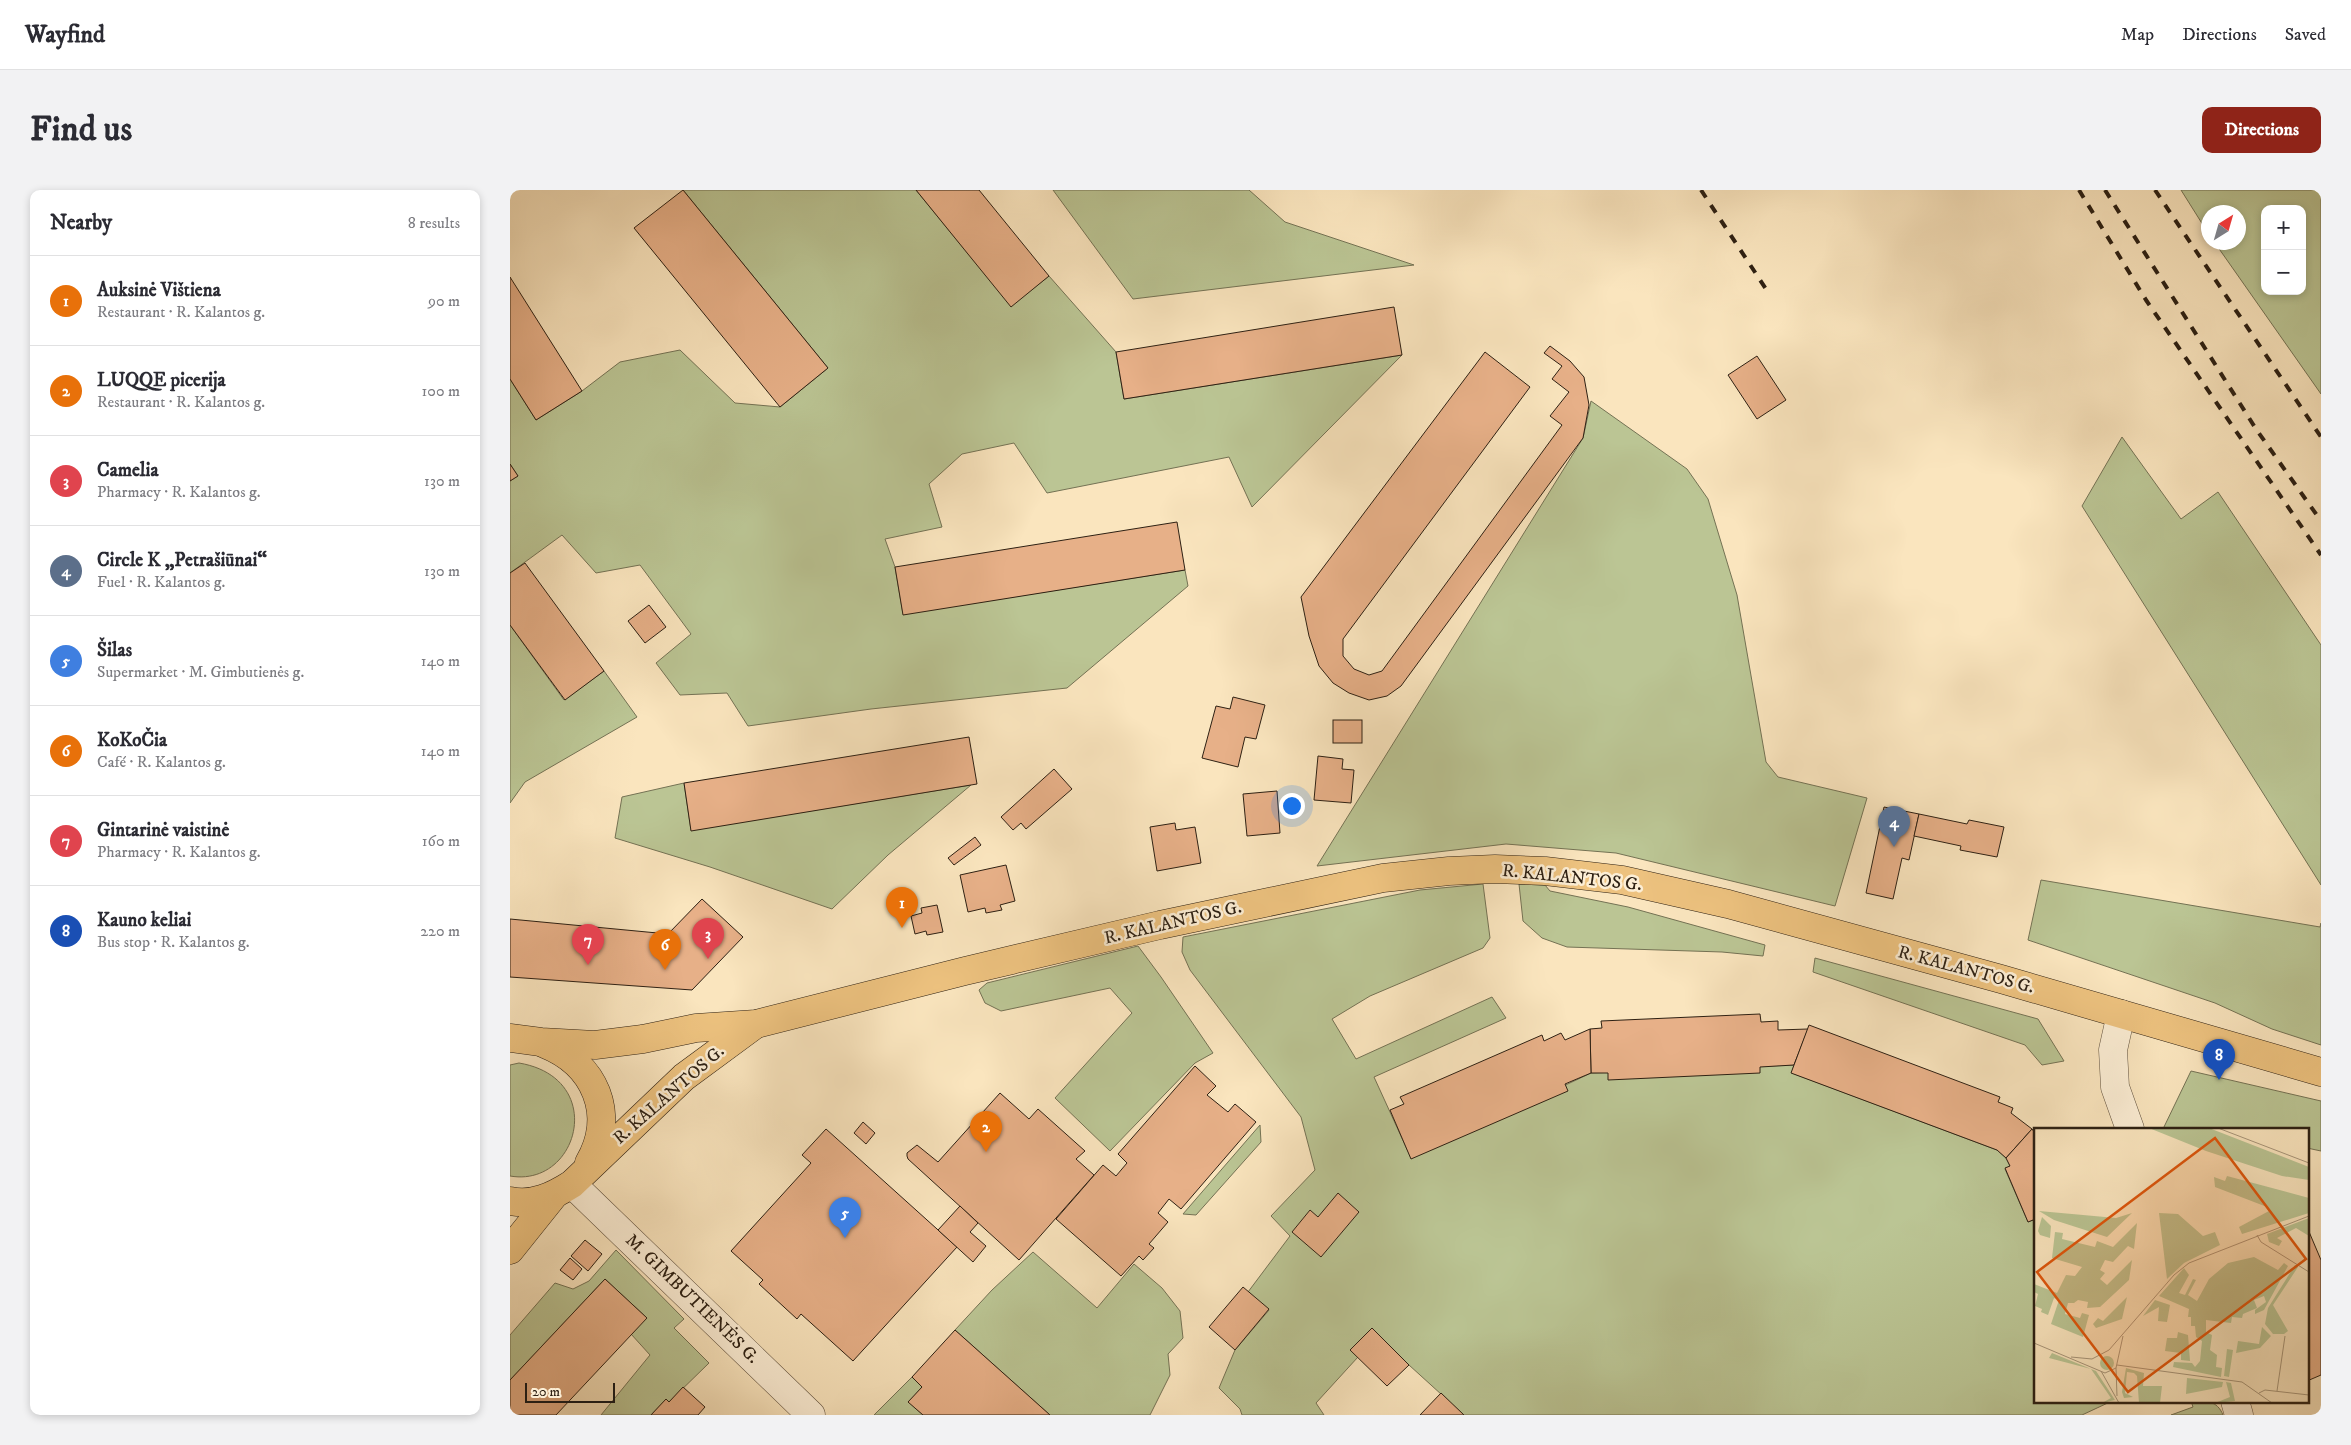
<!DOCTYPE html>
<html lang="en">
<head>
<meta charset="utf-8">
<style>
	:root { --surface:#fff; --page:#f2f2f3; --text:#2b2b33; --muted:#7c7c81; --line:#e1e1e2; --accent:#8f2418 }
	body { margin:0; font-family:"IM FELL DW Pica",serif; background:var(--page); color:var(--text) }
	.controls { position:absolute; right:15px; top:15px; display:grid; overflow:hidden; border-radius:10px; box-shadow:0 2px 8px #0003 }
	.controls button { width:45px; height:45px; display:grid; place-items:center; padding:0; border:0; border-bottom:1px solid var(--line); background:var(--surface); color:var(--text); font:25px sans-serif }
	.compass { position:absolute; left:1691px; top:15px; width:45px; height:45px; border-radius:50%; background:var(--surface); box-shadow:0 2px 8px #0003; rotate:37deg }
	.scale { position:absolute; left:15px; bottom:12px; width:90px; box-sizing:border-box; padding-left:5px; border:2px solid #2d2013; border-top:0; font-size:14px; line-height:18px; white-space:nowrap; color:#2d2013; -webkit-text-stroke:4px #fceed5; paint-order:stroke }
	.you { position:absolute; left:781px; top:615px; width:18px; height:18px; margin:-12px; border:4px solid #fff; border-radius:50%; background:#1a73e8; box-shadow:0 0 0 8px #1a73e833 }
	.badge { display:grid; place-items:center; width:32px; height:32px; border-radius:50%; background:var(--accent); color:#fff; font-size:16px; font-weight:700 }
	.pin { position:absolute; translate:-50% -41px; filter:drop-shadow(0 1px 2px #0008) }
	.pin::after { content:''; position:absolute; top:26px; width:18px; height:15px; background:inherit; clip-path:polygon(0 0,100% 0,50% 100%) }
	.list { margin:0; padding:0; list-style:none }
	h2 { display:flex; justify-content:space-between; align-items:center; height:65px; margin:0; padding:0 20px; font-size:21px }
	h2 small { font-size:16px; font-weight:400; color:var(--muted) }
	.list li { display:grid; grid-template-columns:32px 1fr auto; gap:15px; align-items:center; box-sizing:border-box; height:90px; padding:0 20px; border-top:1px solid var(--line) }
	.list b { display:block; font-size:19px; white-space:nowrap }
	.list p { margin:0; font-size:16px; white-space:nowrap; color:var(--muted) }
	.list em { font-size:16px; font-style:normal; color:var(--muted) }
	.map { position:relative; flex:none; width:1811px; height:1225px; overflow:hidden; border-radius:10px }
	header { display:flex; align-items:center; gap:30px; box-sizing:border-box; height:70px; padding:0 25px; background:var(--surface); border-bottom:1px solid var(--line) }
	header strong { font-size:24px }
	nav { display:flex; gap:28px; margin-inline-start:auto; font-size:18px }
	.intro { display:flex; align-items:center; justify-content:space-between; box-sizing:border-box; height:120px; padding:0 30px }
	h1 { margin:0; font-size:35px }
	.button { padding:12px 22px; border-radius:10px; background:var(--accent); color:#fff; font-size:18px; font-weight:700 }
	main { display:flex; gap:30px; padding:0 30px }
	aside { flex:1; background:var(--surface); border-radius:10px; box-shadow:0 2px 8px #0003 }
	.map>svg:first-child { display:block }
	.green { fill:#bbc594; stroke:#747254; fill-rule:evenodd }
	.building { fill:#e7b088; stroke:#2d2013 }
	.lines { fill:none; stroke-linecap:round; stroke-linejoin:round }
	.street-casing { stroke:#60513e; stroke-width:29 }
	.primary-casing { stroke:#2d2013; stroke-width:29 }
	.street { stroke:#fceed5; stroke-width:28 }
	.primary { stroke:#edc27f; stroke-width:28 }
	.rail { stroke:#2d2013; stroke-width:4; stroke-dasharray:9 9; stroke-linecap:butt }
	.labels { text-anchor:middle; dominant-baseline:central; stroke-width:5; stroke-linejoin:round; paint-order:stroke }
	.street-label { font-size:18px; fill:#2d2013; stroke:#fceed5 }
	.inset-road { fill:none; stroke:#a8967a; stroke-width:1 }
	.view { fill:#df560c; fill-opacity:0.15; stroke:#df560c; stroke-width:2.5 }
	.inset-edge { fill:none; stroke:#2d2013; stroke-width:2.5 }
</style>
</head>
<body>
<header>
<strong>Wayfind</strong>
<nav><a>Map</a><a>Directions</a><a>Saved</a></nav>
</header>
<div class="intro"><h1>Find us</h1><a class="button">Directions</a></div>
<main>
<aside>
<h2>Nearby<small>8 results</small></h2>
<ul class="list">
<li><span class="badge" style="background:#e8710a">1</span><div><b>Auksinė Vištiena</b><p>Restaurant · R. Kalantos g.</p></div><em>90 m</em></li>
<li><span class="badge" style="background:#e8710a">2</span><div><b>LUQQE picerija</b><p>Restaurant · R. Kalantos g.</p></div><em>100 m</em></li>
<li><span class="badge" style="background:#e0444e">3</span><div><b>Camelia</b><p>Pharmacy · R. Kalantos g.</p></div><em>130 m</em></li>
<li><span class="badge" style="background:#5c6f8a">4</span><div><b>Circle K „Petrašiūnai“</b><p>Fuel · R. Kalantos g.</p></div><em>130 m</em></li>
<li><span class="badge" style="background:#3f7fe0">5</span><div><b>Šilas</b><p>Supermarket · M. Gimbutienės g.</p></div><em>140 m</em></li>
<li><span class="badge" style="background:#e8710a">6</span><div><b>KoKoČia</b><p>Café · R. Kalantos g.</p></div><em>140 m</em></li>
<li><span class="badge" style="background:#e0444e">7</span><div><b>Gintarinė vaistinė</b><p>Pharmacy · R. Kalantos g.</p></div><em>160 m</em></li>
<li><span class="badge" style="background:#1a4fb4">8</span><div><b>Kauno keliai</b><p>Bus stop · R. Kalantos g.</p></div><em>220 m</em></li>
</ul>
</aside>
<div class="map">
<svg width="1811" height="1225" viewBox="0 0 1811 1225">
	<rect width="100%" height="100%" fill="#fae5be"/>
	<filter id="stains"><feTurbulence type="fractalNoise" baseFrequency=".004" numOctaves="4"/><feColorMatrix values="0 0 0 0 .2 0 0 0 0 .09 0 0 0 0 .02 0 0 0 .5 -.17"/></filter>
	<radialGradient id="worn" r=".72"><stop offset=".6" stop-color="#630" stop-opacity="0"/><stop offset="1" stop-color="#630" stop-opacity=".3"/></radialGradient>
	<g class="green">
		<polygon points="173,0 406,0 501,116 539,86 606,162 614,209 892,165 742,317 719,267 537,303 504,253 452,264 419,294 432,337 375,349 385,377 393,424 675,380 678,396 557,498 361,519 238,536 217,503 170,505 146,473 181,444 130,375 86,383 52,345 0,383 0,291 8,286 0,274 0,189 26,230 72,201 110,172 170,160 225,213 270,217 318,178"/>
		<polygon points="543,0 739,0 775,32 904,75 623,109"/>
		<path d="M1671,0H1811V204L1705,53L1728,52V22H1698V43ZM1755,19H1792V101H1755Z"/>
		<polygon points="1081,211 1177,279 1198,309 1227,405 1256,572 1268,587 1357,608 1325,716 1106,663 996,654 807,676 1073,248"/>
		<polygon points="1612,247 1671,329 1708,302 1811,455 1811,695 1572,316"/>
		<polygon points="0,435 54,510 94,481 127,527 15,592 0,613"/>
		<polygon points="174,593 181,640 461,595 378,665 322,719 200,677 105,648 112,607"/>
		<polygon points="1531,690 1810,737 1811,733 1811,855 1762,839 1705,813 1518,750"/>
		<polygon points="973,694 980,748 973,758 860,806 822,829 846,869 982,807 996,828 864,887 901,968 1081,883 1284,875 1282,883 1487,960 1496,968 1500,976 1495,979 1518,1032 1523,1030 1525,1034 1525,1211 1602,1211 1572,1225 954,1225 899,1175 848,1167 806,1213 814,1225 732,1225 730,1219 709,1198 725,1160 759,1120 738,1102 780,1046 761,1026 805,980 791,927 680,780 672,762 673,747 910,700"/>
		<polygon points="1009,694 1035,695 1040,701 1118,717 1255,755 1253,766 1212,762 1057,757 1032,748 1013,731"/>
		<polygon points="628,756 651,787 703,863 685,873 600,961 545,908 622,823 600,798 491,821 475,813 469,800 477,793"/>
		<polygon points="1305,768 1528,829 1554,871 1532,875 1515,855 1303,782"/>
		<path d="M9,873C98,888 69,998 0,986V875Z"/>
		<polygon points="1681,881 1811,911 1811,961 1797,958 1797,939 1653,939"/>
		<polygon points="750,935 751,952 686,1025 673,1024"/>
		<polygon points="106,1060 174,1129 164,1138 199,1173 159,1212 156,1209 141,1225 91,1225 140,1165 121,1144 136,1127 95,1089 0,1190 0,1145 45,1093 63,1099 79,1091"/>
		<polygon points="523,1062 587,1118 624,1074 652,1098 670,1121 673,1148 658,1164 660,1185 640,1225 540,1225 445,1140 482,1100"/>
		<polygon points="402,1187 412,1197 399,1212 413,1225 364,1225"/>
		<path d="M1681,1211C1696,1211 1707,1210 1713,1225H1661L1683,1217Z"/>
	</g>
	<g class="building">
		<polygon points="173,0 318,178 270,217 124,38"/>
		<polygon points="406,0 469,0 539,86 501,117"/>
		<polygon points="0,87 72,201 26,230 0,189"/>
		<polygon points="884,117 892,165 614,209 606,162"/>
		<polygon points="1040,156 1060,171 1074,187 1079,215 1073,248 891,496 877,506 859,510 839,503 823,493 809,476 799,446 791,407 975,162 1020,197 833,449 833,466 844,479 859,485 872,481 1052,235 1040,226 1059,202 1042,189 1052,176 1034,163"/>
		<polygon points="1247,166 1276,210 1247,229 1218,185"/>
		<polygon points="0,274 8,286 0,291"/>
		<polygon points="667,332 675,380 393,425 385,377"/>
		<polygon points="15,373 94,481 55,510 0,435 0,383"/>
		<polygon points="139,415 156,437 135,453 118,431"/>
		<polygon points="723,507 755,515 746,549 735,547 728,577 692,568 706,516 720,519"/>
		<rect x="823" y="530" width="29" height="23"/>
		<polygon points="459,547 467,594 181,641 174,593"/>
		<polygon points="808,566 833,569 832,579 844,580 841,613 804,610"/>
		<polygon points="544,579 562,599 516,639 511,633 503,640 491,627"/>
		<polygon points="767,601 770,643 737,646 733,604"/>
		<polygon points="1374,617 1409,624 1399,670 1392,668 1383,709 1356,703"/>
		<polygon points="1409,624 1457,634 1459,630 1494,637 1487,667 1450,660 1451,656 1404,646"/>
		<polygon points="665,633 666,640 685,637 691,673 647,681 640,637"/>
		<polygon points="465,647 471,655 444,675 438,668"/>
		<polygon points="496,675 505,711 490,715 492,720 476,723 475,718 458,722 450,685"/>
		<polygon points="192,709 233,747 182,800 0,787 0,729 158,744"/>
		<polygon points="427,715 433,742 417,745 416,741 405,744 401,726 412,723 411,718"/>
		<polygon points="1250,824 1251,832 1268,831 1268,840 1298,839 1284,875 1250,877 1250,883 1098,890 1098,883 1081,883 1080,839 1092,838 1091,831"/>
		<polygon points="1299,835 1490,907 1488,912 1503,918 1501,923 1522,939 1496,968 1487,960 1281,883"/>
		<polygon points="1080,839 1081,883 1055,894 1058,901 901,969 880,920 894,914 890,907 1032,845 1034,851 1051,843 1055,850"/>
		<polygon points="685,876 706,896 697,905 718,922 725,914 746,932 671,1019 659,1009 648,1023 658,1032 639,1054 644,1058 633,1070 629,1066 611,1086 546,1029 593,975 606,986 617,973 608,964"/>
		<polygon points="490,903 519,929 528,919 575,961 566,969 584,985 509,1070 398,969 397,966 397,963 407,955 428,972"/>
		<polygon points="353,932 365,943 356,954 344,943"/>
		<polygon points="316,939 447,1057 343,1171 291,1124 287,1129 249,1094 253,1090 221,1061 301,973 292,965"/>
		<polygon points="1522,939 1525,943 1525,1034 1523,1030 1518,1032 1495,978 1500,976 1496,968"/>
		<polygon points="828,1003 849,1022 811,1067 782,1042 800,1020 808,1027"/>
		<polygon points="450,1016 468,1033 460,1042 476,1056 463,1072 428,1040"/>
		<polygon points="1797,1037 1811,1070 1811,1185 1797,1191"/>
		<polygon points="75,1050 92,1064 78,1081 61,1066"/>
		<polygon points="60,1068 72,1079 63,1090 50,1080"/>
		<polygon points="95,1089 137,1128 46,1225 0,1225 0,1190"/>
		<polygon points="733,1097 759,1119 725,1160 699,1137"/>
		<polygon points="862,1138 899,1175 877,1196 840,1160"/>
		<polygon points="445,1140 540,1225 413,1225 398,1212 412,1197 402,1187"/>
		<polygon points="173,1197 195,1217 188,1225 141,1225 156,1209 159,1212"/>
		<polygon points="931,1203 954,1225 910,1225"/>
	</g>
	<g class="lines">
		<defs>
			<g id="street">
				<polyline points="1611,824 1603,860 1605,897 1620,939"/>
				<polyline points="62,994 301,1225"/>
				<polyline points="1725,1211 1729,1225"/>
			</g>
			<g id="primary">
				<polyline points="0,848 31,852 85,855 133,849 186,838 246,834 455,781 650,735 873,688 939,681 985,679 1035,681 1112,690 1218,714 1491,789 1811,882"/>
				<path d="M35,854C85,874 107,924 79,973"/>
				<path d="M0,1011C23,1016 43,1006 62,994L174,887L246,834"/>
				<polyline points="0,1060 44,1005"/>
			</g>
		</defs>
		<use href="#street" class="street-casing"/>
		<use href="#primary" class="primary-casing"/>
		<use href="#street" class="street"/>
		<use href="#primary" class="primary"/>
		<g class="rail">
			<polyline points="1191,0 1256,99"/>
			<polyline points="1569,0 1636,110 1811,365"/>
			<polyline points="1595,0 1746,239 1811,331"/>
			<polyline points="1645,0 1811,247"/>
		</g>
	</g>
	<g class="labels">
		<g class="street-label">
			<text transform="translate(1062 688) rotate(6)">R. KALANTOS G.</text>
			<text transform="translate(663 733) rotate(-13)">R. KALANTOS G.</text>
			<text transform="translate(1456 780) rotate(15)">R. KALANTOS G.</text>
			<text transform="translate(159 905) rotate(-41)">R. KALANTOS G.</text>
			<text transform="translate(182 1109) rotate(44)">M. GIMBUTIENĖS G.</text>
		</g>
	</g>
	<g transform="translate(1524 938)">
		<rect width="275" height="275" fill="#fae5be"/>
		<path d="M115,0H175L275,39V52L248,48L172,23ZM193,48L275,70V85L208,106L205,99L235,83L233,79L181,59L180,49L191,53ZM5,83L82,90L98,85L73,109L20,92ZM125,85L144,86L169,108L181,104L186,117L150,135L133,151ZM8,89L17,98L16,110L6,107L4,103ZM275,90V108L262,100L243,110L248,113L245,118L235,114L233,106ZM103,95L100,121L94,118L79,134L71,132L66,142L71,145L66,151L73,157L98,132L95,152L66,179L53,180L54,174L44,172L40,175H34L31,186L46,190L48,185L55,187L49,209L17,196L25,172L20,170L14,187L7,184L8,181L1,178L4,166L0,164V156L23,165L32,147L41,148L48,139L18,130L21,104L29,105L28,111L61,119L63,113L79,119ZM220,129L244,142L250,135L254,138L230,182L221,186V182L232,174L230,168L220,172L223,180L209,186L208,190L198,189L197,195L172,192V204L178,207L176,222L183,227L182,239L188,240L187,249L139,239L140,234L158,235L161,239L166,233L168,213L162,209L161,198H157V189H154L155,181L125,168L150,140L155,147L145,165L151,167L159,151L162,152L154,167L163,173L175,151L194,135ZM261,137L264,139L239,177L254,203L250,206H239L231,196L234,180ZM93,169L88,191L62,200L59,196L64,190L69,193ZM121,172L136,177L133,194L124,193L125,179L109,188ZM228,199L237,208L226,220L202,225L204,213L225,216ZM144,204L154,207L156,233L147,232V225L131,223L133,210H143ZM193,221L199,222L195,249L190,248ZM18,225L62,243L81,272L68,275L77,270L57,241L15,230ZM66 235a7 7 0 1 1 14 0a7 7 0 1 1-14 0ZM92,240L110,245L109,258H128L126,275H105L103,248L100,245L93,244L91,265L99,269L90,270L88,264ZM153,250L189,254L188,259L152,266ZM192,254L197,255L201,273L181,275L196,269Z" fill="#bbc594"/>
		<path class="inset-road" d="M184,0L275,35M223,107L227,114L275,144M0,215L71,245L82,240M37,229L58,231L75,222L140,147L155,135L275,88M83,237L208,254L238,275M67,243L85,275M243,263L251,208M225,265L231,262L275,267M83,268L82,240L89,208"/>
		<path class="view" d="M181,10L272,131L94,264L3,144Z"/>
		<rect width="275" height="275" class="inset-edge"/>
	</g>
	<rect width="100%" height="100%" filter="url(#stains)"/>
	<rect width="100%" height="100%" fill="url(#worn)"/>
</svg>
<div class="controls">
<button>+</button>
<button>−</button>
</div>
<svg class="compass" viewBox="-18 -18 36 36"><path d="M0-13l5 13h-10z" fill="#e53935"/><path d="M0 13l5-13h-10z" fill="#7c7c81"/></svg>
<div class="scale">20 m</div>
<div class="you"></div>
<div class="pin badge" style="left:392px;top:738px;background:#e8710a">1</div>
<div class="pin badge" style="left:476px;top:962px;background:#e8710a">2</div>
<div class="pin badge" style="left:198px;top:769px;background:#e0444e">3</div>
<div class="pin badge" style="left:1384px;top:657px;background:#5c6f8a">4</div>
<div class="pin badge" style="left:335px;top:1048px;background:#3f7fe0">5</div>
<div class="pin badge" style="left:155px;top:780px;background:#e8710a">6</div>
<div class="pin badge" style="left:78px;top:775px;background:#e0444e">7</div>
<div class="pin badge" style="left:1709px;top:890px;background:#1a4fb4">8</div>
</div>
</main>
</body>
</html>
